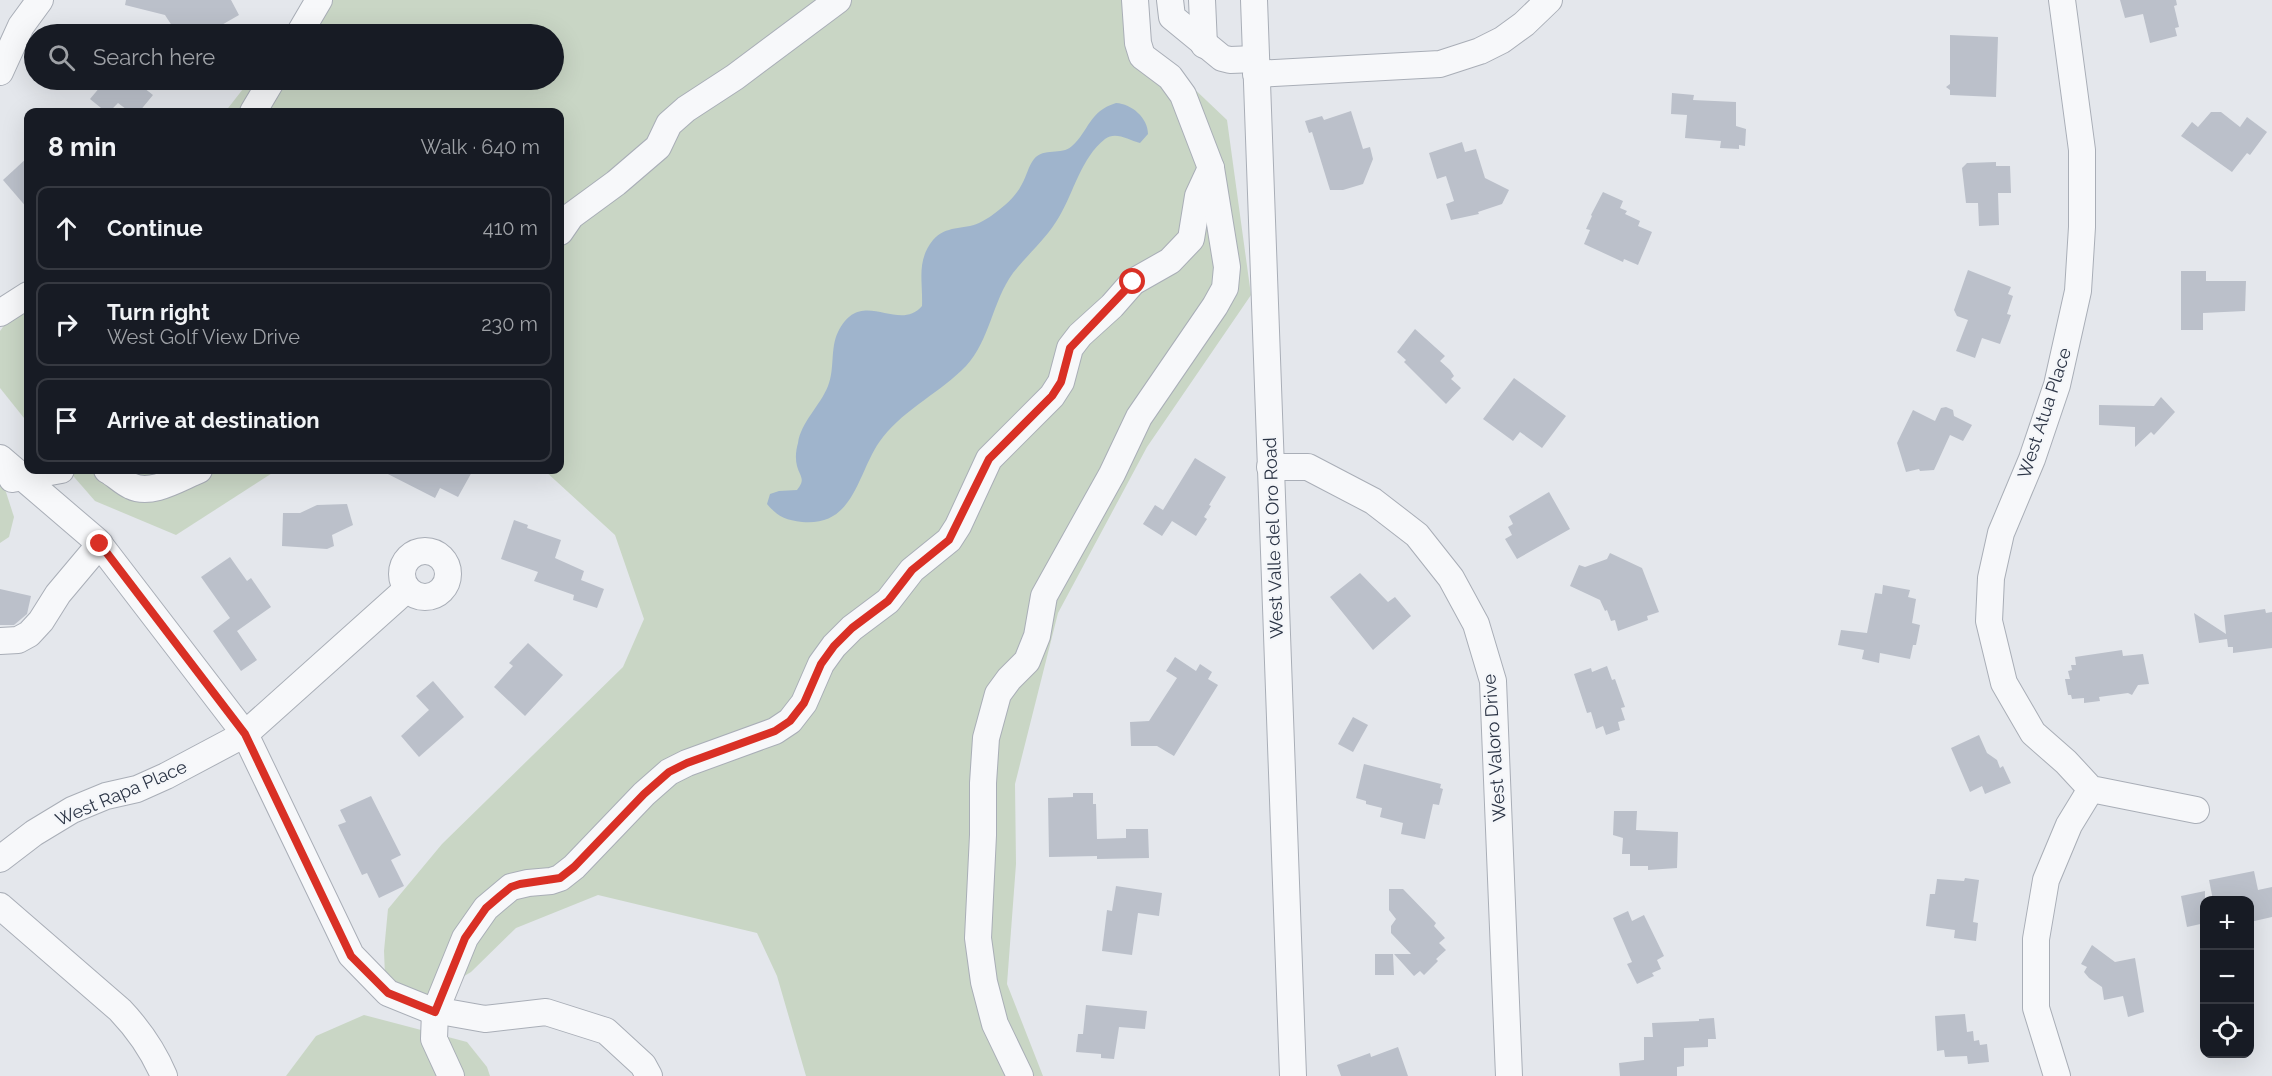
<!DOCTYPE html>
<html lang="en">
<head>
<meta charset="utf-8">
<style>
	:root { --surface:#171b24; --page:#20242c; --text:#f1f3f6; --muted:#9ea1a6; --line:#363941 }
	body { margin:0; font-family:Raleway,sans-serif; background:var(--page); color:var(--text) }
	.controls { position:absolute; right:18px; bottom:18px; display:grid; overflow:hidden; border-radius:12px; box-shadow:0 6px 24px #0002 }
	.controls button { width:54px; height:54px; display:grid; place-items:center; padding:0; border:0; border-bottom:2px solid var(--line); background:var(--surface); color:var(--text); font:30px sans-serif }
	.stop { position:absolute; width:18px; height:18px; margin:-14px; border:4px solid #d93025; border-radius:50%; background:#fff }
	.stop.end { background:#d93025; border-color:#fff; box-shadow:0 2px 6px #0008 }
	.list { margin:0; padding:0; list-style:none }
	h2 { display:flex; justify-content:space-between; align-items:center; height:78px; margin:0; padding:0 24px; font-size:26px }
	h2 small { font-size:20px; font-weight:400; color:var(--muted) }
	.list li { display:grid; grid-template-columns:39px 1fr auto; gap:18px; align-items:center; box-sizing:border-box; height:84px; margin:0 12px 12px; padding:0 12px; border:2px solid var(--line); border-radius:12px }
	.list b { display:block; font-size:22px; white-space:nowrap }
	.list p { margin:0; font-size:20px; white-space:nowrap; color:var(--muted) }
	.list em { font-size:20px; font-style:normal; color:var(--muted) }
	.icon { flex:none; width:33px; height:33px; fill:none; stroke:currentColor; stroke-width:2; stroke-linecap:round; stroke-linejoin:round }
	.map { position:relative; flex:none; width:2272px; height:1076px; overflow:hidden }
	.search { position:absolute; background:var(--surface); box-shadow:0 6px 24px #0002; left:24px; top:24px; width:540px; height:66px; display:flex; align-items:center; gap:15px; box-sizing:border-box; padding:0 21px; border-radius:33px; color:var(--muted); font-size:22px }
	.panel { position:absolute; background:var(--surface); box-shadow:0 6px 24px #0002; left:24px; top:108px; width:540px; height:366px; border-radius:12px }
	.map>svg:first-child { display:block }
	.green { fill:#c9d6c5 }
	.water { fill:#9fb4cc }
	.building { fill:#bbc0ca }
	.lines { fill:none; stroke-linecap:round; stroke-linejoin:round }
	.minor-casing { stroke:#a9aeb7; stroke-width:28 }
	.minor { stroke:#f7f8fa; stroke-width:26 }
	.route { stroke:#d93025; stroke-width:8 }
	.labels { text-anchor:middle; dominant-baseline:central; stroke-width:4.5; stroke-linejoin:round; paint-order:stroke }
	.street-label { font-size:18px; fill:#2b3445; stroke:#f4f6f9 }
</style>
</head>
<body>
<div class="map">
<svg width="2272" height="1076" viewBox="0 0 2272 1076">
	<rect width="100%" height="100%" fill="#e4e7ec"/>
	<g class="green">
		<polygon points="308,0 1141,0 1146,43 1227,120 1251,295 1147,447 1058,613 1015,784 1016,864 1007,984 1043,1076 806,1076 777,976 757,933 598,895 516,928 471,972 431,996 410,992 385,976 384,951 388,909 442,844 623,667 644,619 615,535 544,470 560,470 560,112 225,112 250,80 554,80 554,34 282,34"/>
		<polygon points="28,293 28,423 0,388 0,331"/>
		<polygon points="68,470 277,470 176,535 95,501"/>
		<polygon points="0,485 5,489 14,517 9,537 0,543"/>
		<polygon points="364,1015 467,1042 487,1067 490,1076 286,1076 316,1036"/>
	</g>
	<path class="water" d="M1116,103C1132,104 1148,118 1148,134L1140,143C1128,140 1116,131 1105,139C1081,158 1074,192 1059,217C1047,238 1028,254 1013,273C992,302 990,340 966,366C941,392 906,408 883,437C857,469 857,527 802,522C785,520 777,516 767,504L770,494L779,491L797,490C806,479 800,477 797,466C795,458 796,450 798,443C801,422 820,406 828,386C835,369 830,348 838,332C861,285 898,334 922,306C923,281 916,261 933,240C946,225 963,230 979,223C988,219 998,211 1005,205C1012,199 1018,192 1022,184C1027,175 1028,167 1034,159C1044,147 1061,156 1072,146C1089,131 1089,111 1116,103Z"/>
	<g class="building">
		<polygon points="126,0 231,0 239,15 206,34 193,34 189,25 176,32 165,15 125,5"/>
		<polygon points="2120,0 2176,0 2177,5 2174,6 2179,27 2175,28 2177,36 2150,43 2143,14 2125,18"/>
		<polygon points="1950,35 1998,37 1996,97 1950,95 1950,90 1946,87 1950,84"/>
		<polygon points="106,80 151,80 144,88 153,95 139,112 130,112 118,103 109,112 106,112 90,99"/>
		<polygon points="1672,93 1694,95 1693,100 1736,102 1736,126 1746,129 1745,146 1739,145 1739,149 1720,148 1721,141 1685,138 1687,115 1671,114"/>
		<polygon points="1351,111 1363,149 1370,147 1373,159 1363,184 1343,190 1330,190 1312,132 1309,133 1305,121 1322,116 1324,120"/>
		<polygon points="2211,112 2221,112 2240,127 2247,117 2267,132 2250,155 2247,153 2232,172 2181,136 2192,122 2198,127"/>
		<polygon points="1462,142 1465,152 1476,149 1485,178 1509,190 1502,204 1478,212 1479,214 1451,220 1446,204 1454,201 1446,176 1437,179 1429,153"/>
		<polygon points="28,157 28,209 3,180"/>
		<polygon points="1996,162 1996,166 2010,166 2011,193 1998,193 1999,225 1979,226 1978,203 1966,203 1962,168 1967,163"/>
		<polygon points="1603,192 1623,201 1620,208 1627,211 1625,214 1640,221 1638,226 1652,232 1638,265 1624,259 1623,262 1584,244 1590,230 1586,229 1592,216 1591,215"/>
		<polygon points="1968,270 2011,287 2008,294 2013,296 2007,314 2011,315 2000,344 1982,338 1975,358 1956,351 1968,320 1957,316 1954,310"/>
		<polygon points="2181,271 2206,271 2206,281 2246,281 2245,311 2203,313 2203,330 2181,330"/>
		<polygon points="1415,329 1445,356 1440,361 1450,370 1454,376 1451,379 1461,388 1446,404 1404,362 1406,360 1397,352"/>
		<polygon points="1514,378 1566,416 1542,448 1520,432 1513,441 1483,419"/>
		<polygon points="2161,397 2175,412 2154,435 2151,432 2135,447 2135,427 2099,425 2099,405 2154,406"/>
		<polygon points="1946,407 1953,410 1954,416 1972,425 1963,441 1950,435 1934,470 1920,471 1919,469 1906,472 1897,443 1913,410 1935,421 1941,408"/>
		<polygon points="1195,458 1226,477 1209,505 1211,506 1204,517 1207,519 1196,536 1172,521 1162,536 1143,524 1155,505 1163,510"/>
		<polygon points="380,470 473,470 458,497 440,488 435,498"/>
		<polygon points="1549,492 1570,529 1517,559 1505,539 1512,535 1508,527 1513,524 1509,516"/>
		<polygon points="347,504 353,525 332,535 334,546 327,549 282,546 283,513 300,513 317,505"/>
		<polygon points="514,520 528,525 527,528 561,540 555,558 584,571 581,580 604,589 597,608 573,600 574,595 534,581 538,572 501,559"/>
		<polygon points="1610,553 1642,568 1659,612 1647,616 1648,620 1618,631 1615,620 1611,621 1607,610 1605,611 1600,600 1570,586 1579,565 1585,567 1607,559"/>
		<polygon points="230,557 247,581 251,578 271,607 237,631 257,660 241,671 213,631 230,618 201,577"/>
		<polygon points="1360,573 1388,602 1395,597 1411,616 1373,650 1330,597"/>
		<polygon points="1883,585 1910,590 1908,597 1916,599 1912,623 1920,625 1916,645 1913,645 1910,659 1880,653 1879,663 1862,659 1864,650 1838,645 1841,630 1867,633 1875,593 1882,594"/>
		<polygon points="0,589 31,596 27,614 14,625 0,625"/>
		<polygon points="2265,609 2266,613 2272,612 2272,648 2233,653 2233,647 2228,647 2227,639 2199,643 2194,613 2226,634 2224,615"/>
		<polygon points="528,643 563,675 525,716 494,687 513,666 509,663"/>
		<polygon points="2122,650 2123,656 2143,654 2149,684 2138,685 2132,695 2128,693 2099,697 2100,701 2084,703 2084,698 2072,699 2071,695 2068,695 2065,679 2070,679 2068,671 2072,670 2071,665 2076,665 2075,657"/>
		<polygon points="1175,657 1196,671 1200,664 1212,672 1208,679 1218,685 1174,756 1157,746 1131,746 1130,722 1149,721 1177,678 1166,671"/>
		<polygon points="1607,666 1612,680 1615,679 1625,707 1621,708 1625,720 1618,722 1620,730 1606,735 1603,726 1596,729 1591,712 1587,713 1574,674 1591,668 1592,672"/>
		<polygon points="433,681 464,717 419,757 401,736 429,710 416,696"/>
		<polygon points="1353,717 1368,725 1353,752 1338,744"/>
		<polygon points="1979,735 1987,753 1997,760 2000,768 2003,766 2011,783 1985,794 1982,786 1970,792 1951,748"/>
		<polygon points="1364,764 1441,784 1440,788 1443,789 1439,805 1433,804 1425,839 1401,834 1403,823 1380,817 1382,808 1366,804 1366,801 1356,798"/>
		<polygon points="1073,793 1093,793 1093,804 1096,804 1097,839 1126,838 1126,829 1148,829 1149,858 1097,859 1097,856 1049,857 1048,798 1073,797"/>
		<polygon points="371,796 401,855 391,860 404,886 379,898 367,873 362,875 338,825 346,822 340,810"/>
		<polygon points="1614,811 1637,811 1636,830 1678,832 1677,868 1648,870 1648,866 1630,866 1630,854 1622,854 1623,838 1613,835"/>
		<polygon points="2254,871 2258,890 2272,887 2272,917 2250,922 2250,900 2213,900 2209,880"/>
		<polygon points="1965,878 1979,880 1973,922 1978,923 1976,941 1954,938 1955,930 1926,926 1930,894 1935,894 1937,879 1964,881"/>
		<polygon points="1116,886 1162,893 1159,916 1138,913 1132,955 1102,951 1107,910 1112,911"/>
		<polygon points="1389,889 1403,889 1436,923 1434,926 1445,938 1439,943 1446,950 1436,959 1438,961 1424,975 1420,971 1414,976 1394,954 1411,954 1391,933 1391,926 1396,919 1389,910"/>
		<polygon points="2205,891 2205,923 2187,927 2181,896"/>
		<polygon points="1628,911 1632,921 1644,915 1664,956 1657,960 1661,969 1652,973 1654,976 1637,984 1627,964 1632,962 1613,918"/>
		<polygon points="2092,945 2115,962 2135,958 2144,1012 2128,1017 2123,996 2104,1000 2102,987 2089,978 2084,972 2087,967 2081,964"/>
		<polygon points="1375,954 1393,954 1394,975 1375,975"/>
		<polygon points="1086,1005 1147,1011 1145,1029 1119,1027 1114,1059 1101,1058 1101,1054 1076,1052 1078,1034 1083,1034"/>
		<polygon points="1965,1014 1967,1032 1973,1031 1974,1041 1979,1040 1980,1045 1987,1044 1989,1062 1968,1064 1967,1056 1945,1057 1944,1050 1937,1051 1935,1016"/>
		<polygon points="1714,1018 1716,1039 1708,1039 1708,1047 1684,1048 1684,1066 1677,1067 1677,1076 1620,1076 1619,1063 1644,1060 1644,1037 1653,1037 1652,1023 1699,1021 1699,1019"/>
		<polygon points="1398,1047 1408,1076 1341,1076 1337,1065 1370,1053 1371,1057"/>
	</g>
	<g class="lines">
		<defs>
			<g id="minor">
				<polyline points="1170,0 1172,17 1222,58 1230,60 1256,59"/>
				<polyline points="1202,0 1204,45"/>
				<polyline points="1254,0 1293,1076"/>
				<polyline points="2062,0 2082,150 2082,227 2078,291 2057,385 2032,459 2001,533 1991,578 1989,621 2004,683 2033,733 2066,762 2091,789 2196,810"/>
				<polyline points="299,34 319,0"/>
				<polyline points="0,72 21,26 40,0"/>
				<polyline points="1256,74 1440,64 1480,51 1502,40 1524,24 1549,0"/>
				<polyline points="253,112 272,80"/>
				<polyline points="560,232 571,216 616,183 658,147 669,124 686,109 735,77 838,0"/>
				<polyline points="0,313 28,295"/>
				<polyline points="0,458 97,541 245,734 351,955 388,993 435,1012 440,1011 485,1019 546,1012 606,1031 643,1065 649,1076"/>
				<polyline points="1270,467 1308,467 1373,501 1417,535 1451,578 1476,624 1493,681 1509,1076"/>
				<path d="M107,470C115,474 122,482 131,486C152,496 179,478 199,470"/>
				<polyline points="12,479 61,470"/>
				<circle cx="425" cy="574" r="23"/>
				<polyline points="0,641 18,640 29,634 41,621 58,594 100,544"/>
				<polyline points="0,859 34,833 72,810 106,796 137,789 166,776 245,734 407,589"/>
				<path d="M0,906L120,1010C139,1030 153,1050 164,1076"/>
				<polyline points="451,1076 434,1039 435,1012 465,938 486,908 511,887 528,883 551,881 560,878 574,867 644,794 669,772 687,763 775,731 790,721 804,703 821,664 834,646 852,628 888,601 912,570 949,540 958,526 989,459 1052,396 1061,382 1070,348 1080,335 1112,306 1133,282 1170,261 1191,239 1198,196 1211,168"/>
				<polyline points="1020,1076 995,1024 984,982 978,938 983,835 983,783 986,738 998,694 1009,679 1027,661 1037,636 1044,596 1112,474 1139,417 1215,306 1225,288 1227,267 1211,168 1183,95 1170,77 1142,56 1138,43 1135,0"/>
				<polyline points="2057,1076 2036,1008 2036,939 2046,880 2069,825 2091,789"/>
			</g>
		</defs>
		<use href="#minor" class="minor-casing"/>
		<use href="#minor" class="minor"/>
	</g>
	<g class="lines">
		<polyline class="route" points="100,544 245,734 351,956 388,993 435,1012 465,938 486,908 500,896 511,887 520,884 560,878 574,867 644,794 669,772 687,763 775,731 790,721 804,703 821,664 834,646 852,628 888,601 912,570 949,540 989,459 1052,396 1061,382 1070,348 1133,282"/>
	</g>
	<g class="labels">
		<g class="street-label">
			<text transform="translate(2044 413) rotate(-72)">West Atua Place</text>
			<text transform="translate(1273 538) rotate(-92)">West Valle del Oro Road</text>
			<text transform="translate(1494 748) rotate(-94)">West Valoro Drive</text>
			<text transform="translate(121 793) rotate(-23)">West Rapa Place</text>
		</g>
	</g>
</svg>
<div class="controls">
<button>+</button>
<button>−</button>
<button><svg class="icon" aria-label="locate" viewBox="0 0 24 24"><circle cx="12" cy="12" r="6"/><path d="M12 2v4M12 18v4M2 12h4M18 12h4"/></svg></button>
</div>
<div class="stop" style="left:1133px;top:282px"></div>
<div class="stop end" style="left:100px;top:544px"></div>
<div class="search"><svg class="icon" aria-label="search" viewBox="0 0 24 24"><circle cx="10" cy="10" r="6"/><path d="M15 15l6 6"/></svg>Search here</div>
<section class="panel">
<h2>8 min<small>Walk · 640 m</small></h2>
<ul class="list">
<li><svg class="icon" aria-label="ahead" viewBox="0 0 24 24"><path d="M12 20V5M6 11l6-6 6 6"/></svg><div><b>Continue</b></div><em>410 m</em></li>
<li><svg class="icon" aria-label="right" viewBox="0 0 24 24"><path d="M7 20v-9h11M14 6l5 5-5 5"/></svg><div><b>Turn right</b><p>West Golf View Drive</p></div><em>230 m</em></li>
<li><svg class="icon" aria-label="arrive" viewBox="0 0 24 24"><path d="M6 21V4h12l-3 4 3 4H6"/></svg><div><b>Arrive at destination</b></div></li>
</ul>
</section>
</div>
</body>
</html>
